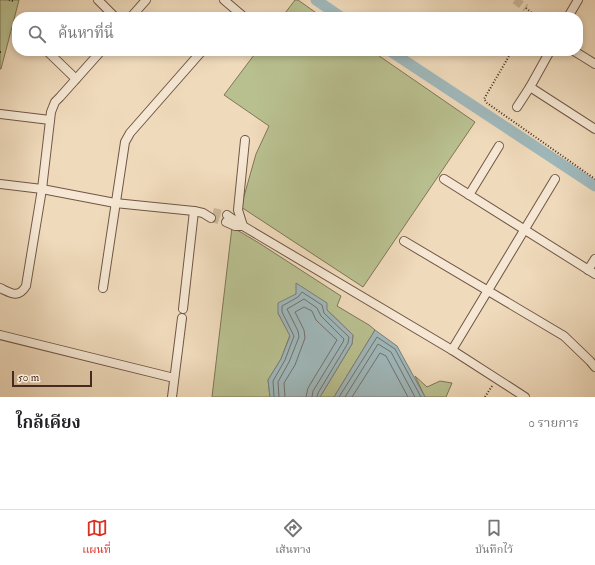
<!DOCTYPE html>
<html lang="th">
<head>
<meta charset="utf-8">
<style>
	:root { --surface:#fff; --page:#f6f6f6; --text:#202124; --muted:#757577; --line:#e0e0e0; --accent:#d93025 }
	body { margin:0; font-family:"IM FELL Double Pica","Noto Serif Thai",serif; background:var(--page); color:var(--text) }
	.scale { position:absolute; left:12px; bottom:10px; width:80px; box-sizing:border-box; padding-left:4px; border:2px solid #462a1f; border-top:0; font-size:11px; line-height:14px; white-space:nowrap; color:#462a1f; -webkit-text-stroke:3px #f5e7d3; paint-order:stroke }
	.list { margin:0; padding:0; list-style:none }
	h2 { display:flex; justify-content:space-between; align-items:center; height:52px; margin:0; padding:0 16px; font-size:17px }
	h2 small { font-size:13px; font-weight:400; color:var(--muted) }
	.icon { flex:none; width:22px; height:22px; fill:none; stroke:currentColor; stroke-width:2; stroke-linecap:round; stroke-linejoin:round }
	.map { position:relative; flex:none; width:595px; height:397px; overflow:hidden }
	.search { position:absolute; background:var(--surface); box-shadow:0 2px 6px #0003; left:12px; right:12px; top:12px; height:44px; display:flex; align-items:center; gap:10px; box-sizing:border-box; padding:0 14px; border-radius:16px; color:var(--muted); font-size:15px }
	.sheet { height:112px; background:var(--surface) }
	nav { display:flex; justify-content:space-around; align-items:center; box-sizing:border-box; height:56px; border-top:1px solid var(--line); background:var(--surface); font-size:11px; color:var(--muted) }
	nav a { display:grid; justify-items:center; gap:2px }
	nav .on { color:var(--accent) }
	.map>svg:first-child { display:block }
	.green { fill:#b9c090; stroke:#807558 }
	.water { fill:#9fb8bb; stroke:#7b7f7d }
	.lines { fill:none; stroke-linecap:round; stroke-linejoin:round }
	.shore { stroke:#72716d; stroke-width:1 }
	.canal { stroke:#9fb8bb; stroke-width:11 }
	.street-tunnel { stroke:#cdb79c; stroke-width:8; stroke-dasharray:8 4; stroke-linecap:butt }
	.street-casing { stroke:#705646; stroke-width:10 }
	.path { stroke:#462a1f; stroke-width:2; stroke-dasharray:1 2; stroke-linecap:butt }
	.street { stroke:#f5e7d3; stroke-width:8 }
</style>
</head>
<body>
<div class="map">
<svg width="595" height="397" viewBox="0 0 595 397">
	<rect width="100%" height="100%" fill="#efdabb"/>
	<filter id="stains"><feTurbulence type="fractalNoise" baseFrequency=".005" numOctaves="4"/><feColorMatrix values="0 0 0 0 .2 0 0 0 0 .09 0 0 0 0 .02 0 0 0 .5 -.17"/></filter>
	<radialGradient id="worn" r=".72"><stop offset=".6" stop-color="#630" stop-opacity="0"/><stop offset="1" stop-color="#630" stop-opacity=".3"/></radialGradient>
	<g class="green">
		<polygon points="0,0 19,0 1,69 0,69"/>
		<polygon points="295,0 298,0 322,17 282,17"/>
		<polygon points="257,51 372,51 475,122 363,287 241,207 256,154 269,126 224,95"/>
		<polygon points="232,227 259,243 341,296 337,306 369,325 375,330 334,397 320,397 352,344 353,335 327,310 296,294 278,313 290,335 281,359 268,380 270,397 212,397"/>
		<polygon points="415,376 427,387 440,381 452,383 446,397 425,397"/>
	</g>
	<g class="water">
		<polygon points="296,283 327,303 327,310 353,335 352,344 320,397 270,397 268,380 281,359 290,336 278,313 278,303 296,294"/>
		<polygon points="375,330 397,346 425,397 334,397"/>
	</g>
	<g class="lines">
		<g class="shore">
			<polyline points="274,397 273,381 285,360 294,336 282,312 282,306 298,297 302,292 322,305 324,313 349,337 348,343 318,393 317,397"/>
			<polyline points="279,397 278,382 289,362 299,337 298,331 287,309 304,299 317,308 321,316 344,339 343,342 313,391 312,397"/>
			<polyline points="285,397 284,383 295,365 305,338 304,330 295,312 304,307 312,311 316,320 337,340 308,388 306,397"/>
			<polyline points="339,397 377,337 395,349 421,397"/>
			<polyline points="345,397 378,344 391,352 415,397"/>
			<polyline points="352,397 380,353 386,356 408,397"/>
		</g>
		<g class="canal">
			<polyline points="316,0 341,17"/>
			<polyline points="390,51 595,186"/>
		</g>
		<g class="street-tunnel">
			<polyline points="515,0 526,8"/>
			<polyline points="213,212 227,215"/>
			<polyline points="211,218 226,222"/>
		</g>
		<defs>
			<g id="street">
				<polyline points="98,0 115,17"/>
				<polyline points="224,0 244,17"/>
				<polyline points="131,17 146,0"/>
				<polyline points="568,17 578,0"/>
				<polyline points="47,51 76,79"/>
				<polyline points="550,51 530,87 595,129"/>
				<polyline points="574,51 595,64"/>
				<polyline points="517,107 530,87"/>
				<polyline points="0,114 50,120"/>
				<polyline points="444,179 595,274"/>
				<polyline points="0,184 42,189 115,203 194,211 203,213 211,218"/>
				<polyline points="469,195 499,146"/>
				<polyline points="227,215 243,226 452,350 525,397"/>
				<polyline points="226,222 235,226 242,226"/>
				<polyline points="243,226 238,210 245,140"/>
				<polyline points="404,241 564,336 590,361 595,367"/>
				<polyline points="588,270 595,259"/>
				<path d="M0,288C11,293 18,299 26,286L42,189L51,112L55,102L60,97L101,51"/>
				<polyline points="103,288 125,142 130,133 202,51"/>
				<polyline points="183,309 194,211"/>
				<polyline points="0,335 174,378"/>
				<polyline points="452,350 555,179"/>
				<polyline points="172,397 182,318"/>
			</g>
		</defs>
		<use href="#street" class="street-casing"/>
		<g class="path">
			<polyline points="9,0 13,1"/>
			<polyline points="526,8 533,14 532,17"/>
			<polyline points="512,51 484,99 487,103 595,179"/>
			<polyline points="0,52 2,52"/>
			<polyline points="485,397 492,386"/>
		</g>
		<use href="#street" class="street"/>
	</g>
	<rect width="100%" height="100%" filter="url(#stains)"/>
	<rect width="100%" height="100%" fill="url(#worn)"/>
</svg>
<div class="scale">50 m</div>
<div class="search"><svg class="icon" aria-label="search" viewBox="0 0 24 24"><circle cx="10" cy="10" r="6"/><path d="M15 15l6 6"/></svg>ค้นหาที่นี่</div>
</div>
<section class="sheet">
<h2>ใกล้เคียง<small>0 รายการ</small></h2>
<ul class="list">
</ul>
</section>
<nav>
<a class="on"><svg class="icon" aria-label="map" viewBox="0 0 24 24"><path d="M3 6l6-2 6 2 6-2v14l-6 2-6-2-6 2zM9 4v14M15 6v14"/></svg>แผนที่</a>
<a><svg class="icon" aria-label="directions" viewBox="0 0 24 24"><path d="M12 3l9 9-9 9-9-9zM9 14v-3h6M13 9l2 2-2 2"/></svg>เส้นทาง</a>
<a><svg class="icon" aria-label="saved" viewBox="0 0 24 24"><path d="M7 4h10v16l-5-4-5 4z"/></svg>บันทึกไว้</a>
</nav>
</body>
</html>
